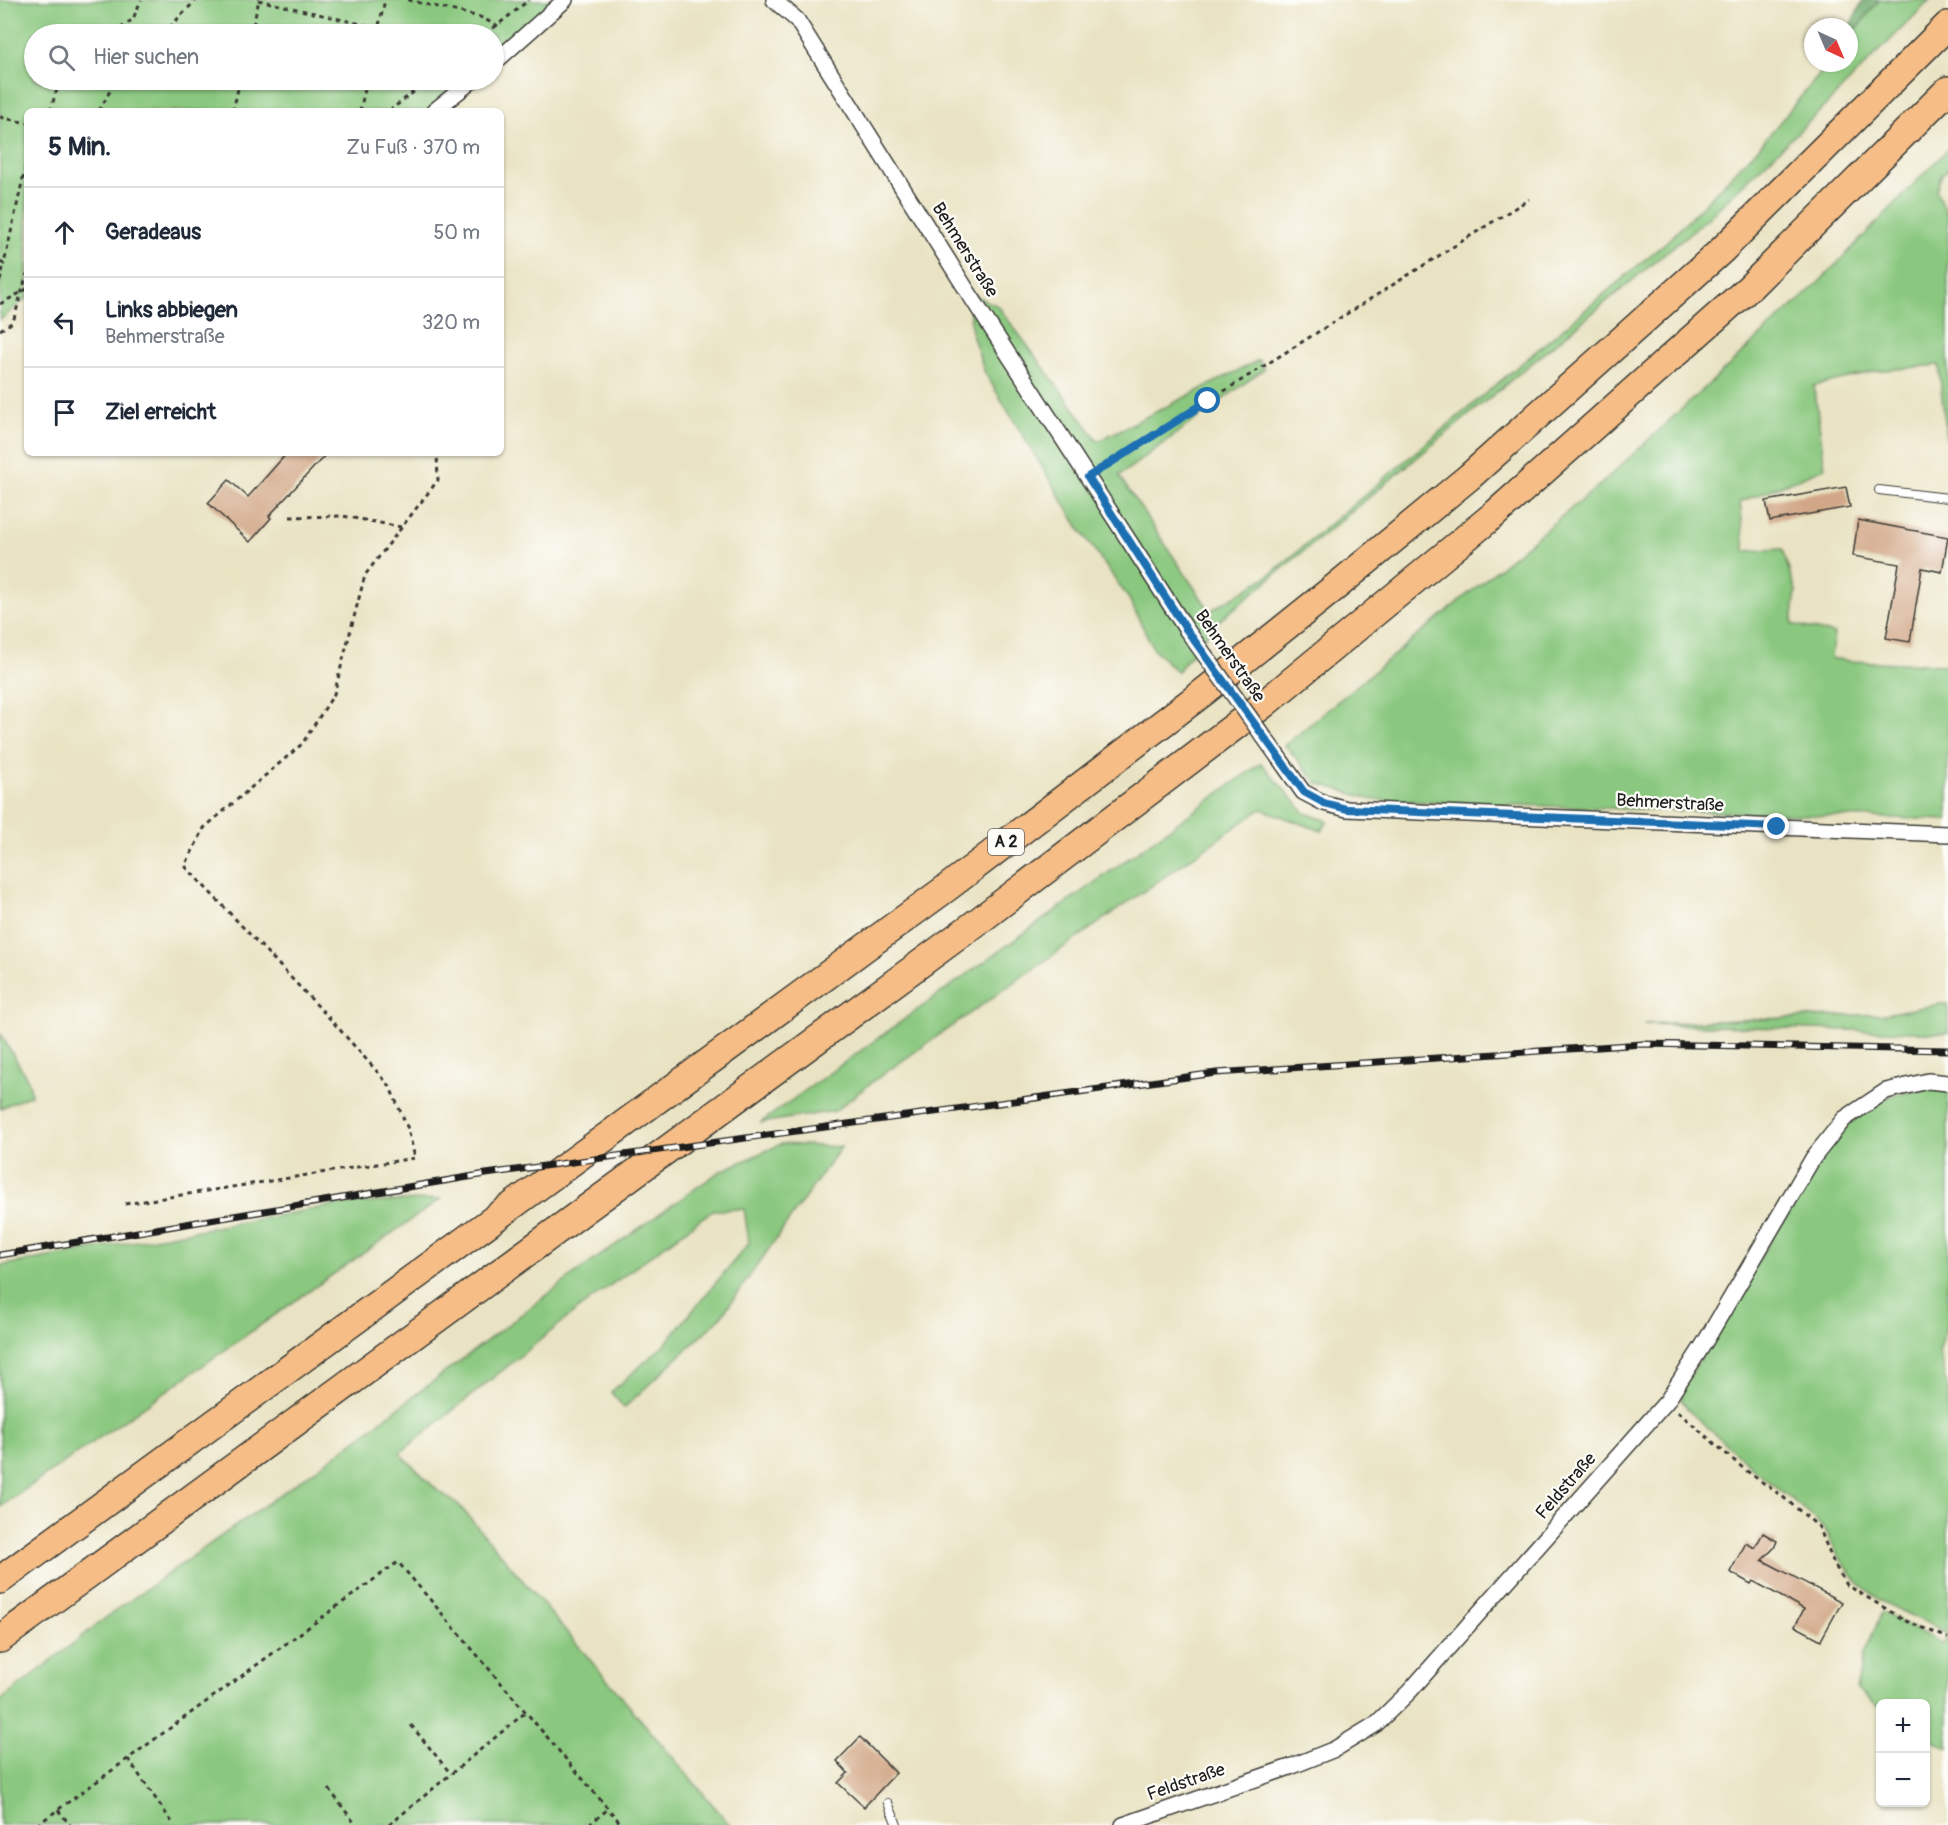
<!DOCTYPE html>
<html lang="de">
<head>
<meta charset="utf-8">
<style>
	:root { --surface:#fff; --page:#f6f6f7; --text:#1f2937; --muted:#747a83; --line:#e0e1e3 }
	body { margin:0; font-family:Pangolin,sans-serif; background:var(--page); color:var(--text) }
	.controls { position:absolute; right:18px; bottom:18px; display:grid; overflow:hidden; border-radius:9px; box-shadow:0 2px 4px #0004 }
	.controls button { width:54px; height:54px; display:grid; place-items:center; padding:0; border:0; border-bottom:2px solid var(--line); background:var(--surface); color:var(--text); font:30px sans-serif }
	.compass { position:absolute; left:1804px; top:18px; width:54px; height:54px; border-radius:50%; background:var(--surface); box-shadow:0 2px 4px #0004; rotate:136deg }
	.stop { position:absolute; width:18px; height:18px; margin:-14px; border:4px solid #1f6fb2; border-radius:50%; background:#fff }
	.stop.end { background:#1f6fb2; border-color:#fff; box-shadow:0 2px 6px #0008 }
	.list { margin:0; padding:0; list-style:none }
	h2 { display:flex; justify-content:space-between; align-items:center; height:78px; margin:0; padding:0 24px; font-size:26px }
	h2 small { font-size:20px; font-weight:400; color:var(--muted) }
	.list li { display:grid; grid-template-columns:39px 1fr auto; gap:18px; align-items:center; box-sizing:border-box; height:90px; padding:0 24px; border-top:2px solid var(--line) }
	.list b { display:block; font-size:22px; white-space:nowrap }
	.list p { margin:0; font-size:20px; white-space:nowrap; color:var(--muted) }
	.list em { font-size:20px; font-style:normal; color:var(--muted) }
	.icon { flex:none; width:33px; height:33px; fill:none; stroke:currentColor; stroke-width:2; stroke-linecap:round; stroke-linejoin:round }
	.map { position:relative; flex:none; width:1948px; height:1825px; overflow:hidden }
	.search { position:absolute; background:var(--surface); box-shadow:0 2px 4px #0004; left:24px; top:24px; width:480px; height:66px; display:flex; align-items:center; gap:15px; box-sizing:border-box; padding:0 21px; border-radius:33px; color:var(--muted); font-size:22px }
	.panel { position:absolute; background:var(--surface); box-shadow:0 2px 4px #0004; left:24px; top:108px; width:480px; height:348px; border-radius:9px }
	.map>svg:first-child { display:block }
	.green { fill:#8ac87f; stroke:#53724e; stroke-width:1.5 }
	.forest { fill:#6fac6e; stroke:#466445; stroke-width:1.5 }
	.building { fill:#d2a787 }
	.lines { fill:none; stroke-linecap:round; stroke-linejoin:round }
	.lane-casing { stroke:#3b3a35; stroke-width:10 }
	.street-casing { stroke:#3b3a35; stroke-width:18 }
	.highway-casing { stroke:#3b3a35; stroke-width:30 }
	.path { stroke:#3b3a35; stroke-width:3; stroke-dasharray:4.5 4.5; stroke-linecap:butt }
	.lane { stroke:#fff; stroke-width:8 }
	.street { stroke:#fff; stroke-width:15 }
	.highway { stroke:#f6be86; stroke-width:27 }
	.rail-casing { stroke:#1c1c1c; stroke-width:7 }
	.rail { stroke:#fdfcf7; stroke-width:4.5; stroke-dasharray:14; stroke-linecap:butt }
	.street-bridge-casing { stroke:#3b3a35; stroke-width:18; stroke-linecap:butt }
	.street-bridge { stroke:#fff; stroke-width:15 }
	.route { stroke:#1f6fb2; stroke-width:8 }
	.labels { text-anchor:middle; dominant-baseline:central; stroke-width:4.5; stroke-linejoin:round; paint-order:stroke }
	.shield { fill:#fdfcf7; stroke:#605f5e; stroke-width:1.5 }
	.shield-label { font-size:16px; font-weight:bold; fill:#1c1c1c }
	.street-label { font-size:18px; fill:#1c1c1c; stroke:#fdfcf7 }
</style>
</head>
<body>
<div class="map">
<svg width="1948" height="1825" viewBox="0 0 1948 1825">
	<rect width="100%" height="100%" fill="#fdfcf7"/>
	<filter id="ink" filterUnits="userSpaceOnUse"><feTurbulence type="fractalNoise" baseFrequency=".0167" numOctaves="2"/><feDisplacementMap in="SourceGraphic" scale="12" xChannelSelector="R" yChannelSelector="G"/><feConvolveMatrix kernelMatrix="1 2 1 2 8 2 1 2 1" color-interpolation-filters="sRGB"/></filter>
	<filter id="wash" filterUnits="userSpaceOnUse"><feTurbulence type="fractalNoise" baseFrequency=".008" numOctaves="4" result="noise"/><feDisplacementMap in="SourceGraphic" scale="24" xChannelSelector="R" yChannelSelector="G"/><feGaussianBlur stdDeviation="1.35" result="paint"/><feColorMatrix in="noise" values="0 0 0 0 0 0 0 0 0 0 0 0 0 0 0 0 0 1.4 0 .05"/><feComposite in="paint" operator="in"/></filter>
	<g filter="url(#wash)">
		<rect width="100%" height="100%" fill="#e9e3c3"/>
		<g class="green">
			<polygon points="0,0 565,0 494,63 494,34 34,34 34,80 473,80 434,111 27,111 27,298 0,320"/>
			<polygon points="1879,0 1930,0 1818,113 1709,217 1214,625 1177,672 1153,648 1129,599 1079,528 985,373 972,334 968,292 998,306 1098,441 1259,360 1264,369 1119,476 1210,611 1268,576 1672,237 1758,148 1829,63 1849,63 1849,38"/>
			<polygon points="1948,149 1948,170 1942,174 1936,190 1948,216 1948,438 1946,438 1939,365 1876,371 1814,386 1825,468 1740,502 1745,551 1782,549 1796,591 1792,624 1834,634 1831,658 1850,661 1948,665 1948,820 1373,800 1317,783 1285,745 1602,483 1821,280"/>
			<polygon points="1261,763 1305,813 1328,821 1322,831 1261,809 875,1080 835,1111 760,1123"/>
			<polygon points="1948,1003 1948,1033 1644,1024 1884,1014"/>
			<polygon points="0,1033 29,1082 31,1095 0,1108"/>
			<polygon points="1937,1087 1948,1088 1948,1320 1939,1353 1948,1385 1948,1748 1926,1736 1926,1704 1880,1704 1880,1707 1856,1689 1864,1654 1882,1612 1943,1644 1947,1633 1883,1602 1857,1582 1837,1554 1827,1533 1809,1513 1757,1472 1688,1410 1681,1400 1680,1393 1821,1155 1842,1131 1859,1116 1890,1096"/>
			<polygon points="781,1144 841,1147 720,1318 624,1408 611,1392 664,1345 749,1243 744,1209 713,1210 581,1307 400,1453 436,1489 458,1504 730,1825 0,1825 0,1701 108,1616 340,1452 584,1267 719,1172"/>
			<polygon points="441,1199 0,1507 0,1266 342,1204"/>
		</g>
		<polygon class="forest" points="1863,0 1879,0 1849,38 1849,28"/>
		<g id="blocks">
			<g class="building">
				<polygon points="287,453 327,453 269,516 271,518 250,542 208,503 229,480 248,497"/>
				<polygon points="1846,487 1850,507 1770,521 1766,501"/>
				<polygon points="1858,520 1948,537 1942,572 1922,568 1910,642 1886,638 1899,564 1853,556"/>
				<polygon points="1763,1533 1777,1541 1774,1548 1762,1560 1842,1602 1821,1640 1795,1626 1804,1609 1753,1581 1751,1584 1730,1572 1746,1543 1755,1548"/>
				<polygon points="860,1737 896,1773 864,1807 838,1783 848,1773 837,1761"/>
			</g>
		</g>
	</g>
	<g filter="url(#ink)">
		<use href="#blocks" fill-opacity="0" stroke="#3b3a35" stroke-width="1.5"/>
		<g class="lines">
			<defs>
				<g id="lane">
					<polyline points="1879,490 1948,498"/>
					<polyline points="888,1803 897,1825"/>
				</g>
				<g id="street">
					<polyline points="774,0 797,20 968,292 1186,629"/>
					<polyline points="494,63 565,0"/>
					<polyline points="434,111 473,80"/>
					<polyline points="1279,758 1303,792 1324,803 1347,809 1948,834"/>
					<polyline points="1123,1825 1290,1767 1335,1749 1376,1724 1409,1692 1667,1401 1705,1342 1813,1158 1844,1119 1886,1091 1928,1081 1948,1083"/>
				</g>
				<g id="highway">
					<polyline points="0,1580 948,887 1205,691 1339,584 1469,477 1721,251 1948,25"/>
					<polyline points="0,1639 980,920 1264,704 1496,513 1750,287 1948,90"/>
				</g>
			</defs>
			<use href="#lane" class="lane-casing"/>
			<use href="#street" class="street-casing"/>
			<use href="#highway" class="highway-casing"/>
			<g class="path">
				<polyline points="258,0 378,28"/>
				<polyline points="408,0 480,17 498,26"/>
				<polyline points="113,34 133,19 141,0"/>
				<polyline points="163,34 196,0"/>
				<polyline points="251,34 259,0"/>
				<polyline points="377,34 385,0"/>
				<polyline points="486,34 529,0"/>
				<polyline points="50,111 60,80"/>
				<polyline points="99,111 110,91 121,80"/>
				<polyline points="233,111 240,80"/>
				<polyline points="360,111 367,80"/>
				<polyline points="389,111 429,80"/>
				<polyline points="0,117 27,123"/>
				<polyline points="0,262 4,264 27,160"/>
				<polyline points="0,281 4,264"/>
				<polyline points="0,304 27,289"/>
				<polyline points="0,330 13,322 27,274"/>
				<polyline points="1102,468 1529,199"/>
				<polyline points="290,517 343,516 401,527"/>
				<polyline points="125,1204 415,1158 408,1129 389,1085 333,1022 185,866 204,828 302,744 334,694 365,575 438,480 437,453"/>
				<polyline points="1678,1412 1744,1469 1783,1497 1819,1527 1834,1564 1847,1585 1906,1621 1948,1638"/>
				<polyline points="411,1725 451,1774"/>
				<polyline points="128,1759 174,1825"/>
				<polyline points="329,1789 356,1825"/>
				<polyline points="58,1810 70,1825"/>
				<polyline points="37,1825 398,1562 622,1825"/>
				<polyline points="389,1825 526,1712"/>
				<polyline points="589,1825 608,1809"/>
			</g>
			<use href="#lane" class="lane"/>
			<use href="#street" class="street"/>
			<use href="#highway" class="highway"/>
			<defs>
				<polyline id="rail" points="0,1255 486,1174 1216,1073 1643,1044 1948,1050"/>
			</defs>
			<use href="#rail" class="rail-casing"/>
			<use href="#rail" class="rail"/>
			<defs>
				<polyline id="street-bridge" points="1186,629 1279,758"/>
			</defs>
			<use href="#street-bridge" class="street-bridge-casing"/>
			<use href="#street-bridge" class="street-bridge"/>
		</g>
	</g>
	<g class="lines" filter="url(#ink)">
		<polyline class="route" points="1208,401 1088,477 1186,629 1304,792 1324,803 1347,809 1777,827"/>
	</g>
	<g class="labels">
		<rect class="shield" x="988" y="829" width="36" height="26" rx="4.5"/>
		<g class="shield-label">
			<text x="1006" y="842">A 2</text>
		</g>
		<g class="street-label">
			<text transform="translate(965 250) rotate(58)">Behmerstraße</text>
			<text transform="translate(1230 656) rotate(55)">Behmerstraße</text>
			<text transform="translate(1670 803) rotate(3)">Behmerstraße</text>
			<text transform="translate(1566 1486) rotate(-49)">Feldstraße</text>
			<text transform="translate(1186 1782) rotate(-19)">Feldstraße</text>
		</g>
	</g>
</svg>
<div class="controls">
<button>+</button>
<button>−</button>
</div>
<svg class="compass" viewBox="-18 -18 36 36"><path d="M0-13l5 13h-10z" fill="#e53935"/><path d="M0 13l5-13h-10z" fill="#747a83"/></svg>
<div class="stop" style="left:1208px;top:401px"></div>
<div class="stop end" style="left:1777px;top:827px"></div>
<div class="search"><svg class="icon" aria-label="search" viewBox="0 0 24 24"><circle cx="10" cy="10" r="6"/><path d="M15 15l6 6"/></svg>Hier suchen</div>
<section class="panel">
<h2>5 Min.<small>Zu Fuß · 370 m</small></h2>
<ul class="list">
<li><svg class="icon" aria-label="ahead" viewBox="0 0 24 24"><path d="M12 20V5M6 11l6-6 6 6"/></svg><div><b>Geradeaus</b></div><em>50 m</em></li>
<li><svg class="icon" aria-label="left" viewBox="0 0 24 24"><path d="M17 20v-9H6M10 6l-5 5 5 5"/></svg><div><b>Links abbiegen</b><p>Behmerstraße</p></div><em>320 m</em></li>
<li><svg class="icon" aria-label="arrive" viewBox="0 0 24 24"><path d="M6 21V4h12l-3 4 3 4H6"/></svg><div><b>Ziel erreicht</b></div></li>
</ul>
</section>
</div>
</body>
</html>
